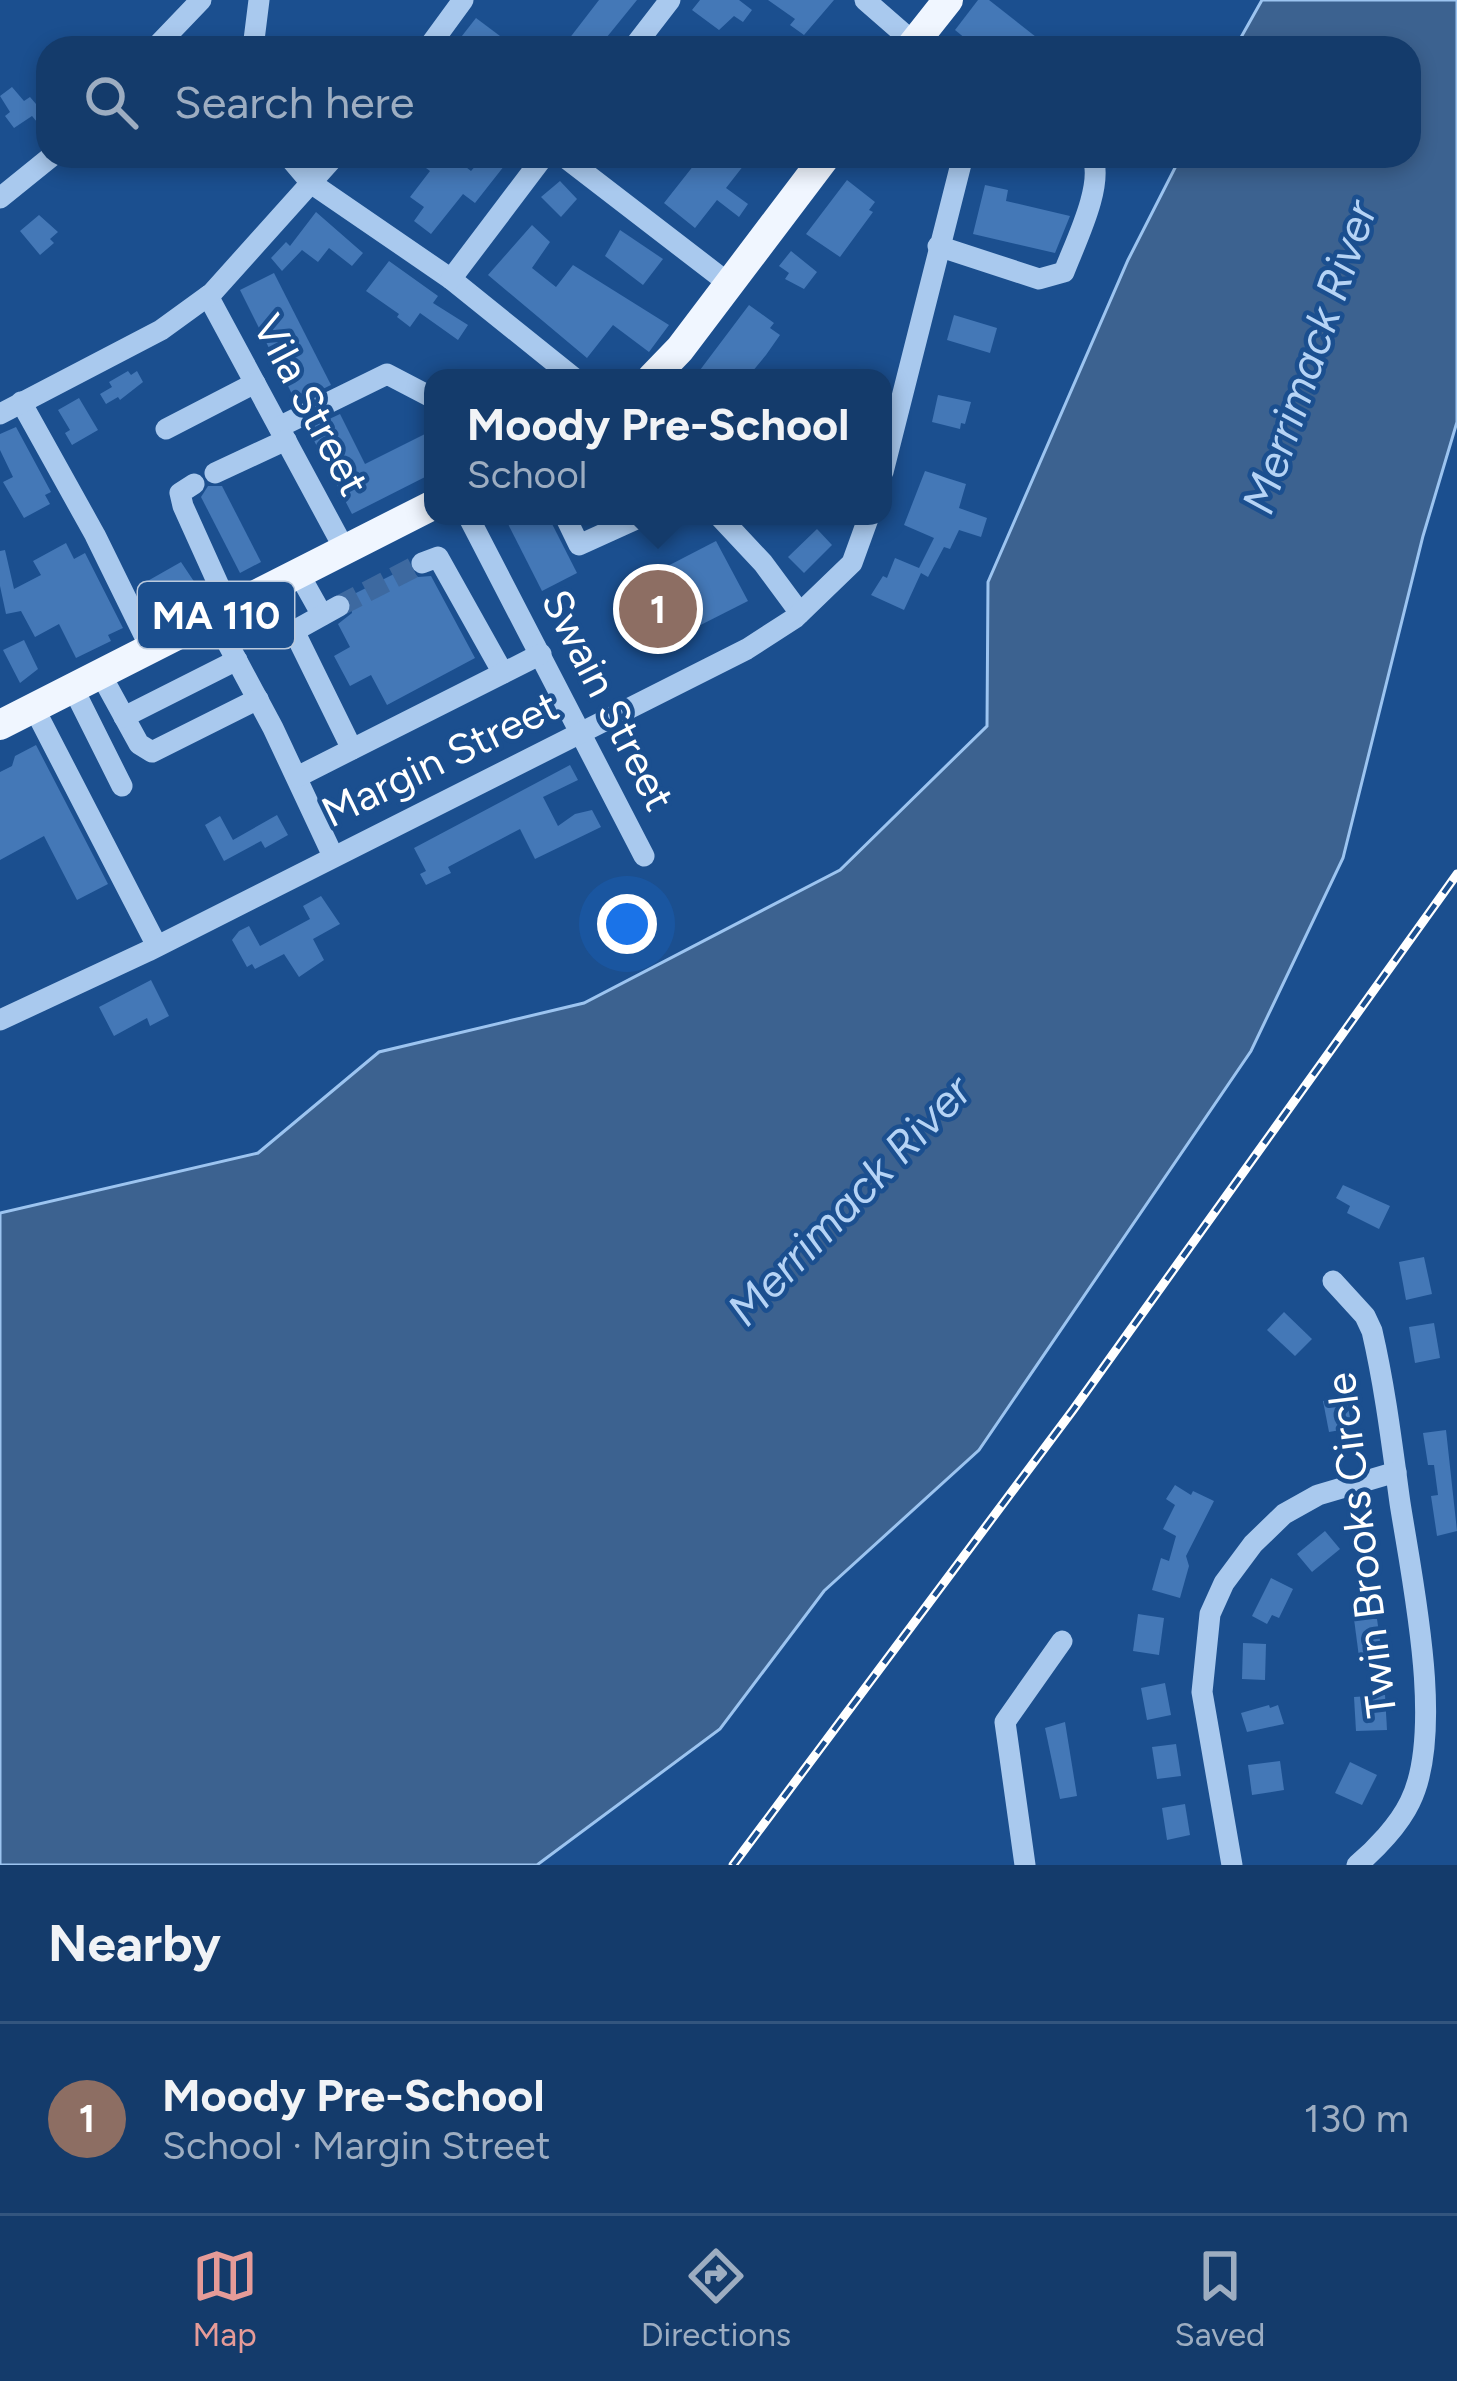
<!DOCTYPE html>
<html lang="en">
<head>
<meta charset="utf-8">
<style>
	:root { --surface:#143b6b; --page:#214673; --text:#f1f3f6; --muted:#9dadc1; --line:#33557e; --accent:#e69b98 }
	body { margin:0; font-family:Figtree,sans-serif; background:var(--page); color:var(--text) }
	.you { position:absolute; left:627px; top:924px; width:42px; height:42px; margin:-30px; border:9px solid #fff; border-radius:50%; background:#1a73e8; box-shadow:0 0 0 18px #1a73e833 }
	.badge { display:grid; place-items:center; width:78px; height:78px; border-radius:50%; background:var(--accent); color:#fff; font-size:39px; font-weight:700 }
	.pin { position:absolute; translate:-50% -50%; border:6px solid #fff; box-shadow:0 3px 12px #0006 }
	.popup { position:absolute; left:424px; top:369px; width:468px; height:156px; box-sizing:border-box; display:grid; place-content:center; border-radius:24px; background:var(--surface); filter:drop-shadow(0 3px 9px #0005); font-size:39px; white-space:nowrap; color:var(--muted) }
	.popup b { font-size:45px; color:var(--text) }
	.popup::after { content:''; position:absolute; left:50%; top:100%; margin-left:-24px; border:24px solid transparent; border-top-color:var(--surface) }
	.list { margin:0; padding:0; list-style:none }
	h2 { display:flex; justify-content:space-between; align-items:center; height:156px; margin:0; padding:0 48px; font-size:51px }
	h2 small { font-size:39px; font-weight:400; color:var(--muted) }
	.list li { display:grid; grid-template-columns:78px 1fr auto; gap:36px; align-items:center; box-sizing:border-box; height:192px; padding:0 48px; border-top:3px solid var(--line) }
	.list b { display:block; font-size:45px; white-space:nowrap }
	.list p { margin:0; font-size:39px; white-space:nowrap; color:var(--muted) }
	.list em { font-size:39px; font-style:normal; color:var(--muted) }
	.icon { flex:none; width:66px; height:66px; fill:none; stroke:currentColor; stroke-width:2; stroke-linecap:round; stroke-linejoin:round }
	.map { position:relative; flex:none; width:1457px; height:1865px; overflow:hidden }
	.search { position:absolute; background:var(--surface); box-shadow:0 6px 18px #0003; left:36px; right:36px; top:36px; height:132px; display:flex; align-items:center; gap:30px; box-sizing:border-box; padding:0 42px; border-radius:36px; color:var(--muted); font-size:45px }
	.sheet { height:348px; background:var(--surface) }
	nav { display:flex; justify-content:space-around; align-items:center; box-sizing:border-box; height:168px; border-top:3px solid var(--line); background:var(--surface); font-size:33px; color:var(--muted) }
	nav a { display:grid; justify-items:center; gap:6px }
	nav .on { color:var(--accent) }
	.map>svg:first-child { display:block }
	.water { fill:#3c6290; stroke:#9cc4f0; stroke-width:3 }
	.building { fill:#4478b7 }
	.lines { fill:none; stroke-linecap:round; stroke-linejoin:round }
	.minor-tunnel { stroke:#3d69a0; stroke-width:21; stroke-dasharray:21 10; stroke-linecap:butt }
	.minor { stroke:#a9c9ee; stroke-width:21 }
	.major { stroke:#f0f6ff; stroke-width:30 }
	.rail-casing { stroke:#fff; stroke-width:9 }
	.rail { stroke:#1b4f8f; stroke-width:4.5; stroke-dasharray:14; stroke-linecap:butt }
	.labels { text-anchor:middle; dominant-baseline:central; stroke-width:9; stroke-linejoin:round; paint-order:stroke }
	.shield { fill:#1b4f8f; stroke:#bbcadd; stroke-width:3 }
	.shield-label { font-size:39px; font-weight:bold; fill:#fff }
	.street-label { font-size:42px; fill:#fff; stroke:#1b4f8f }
	.water-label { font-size:45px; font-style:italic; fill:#b5d3f5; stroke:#1b4f8f }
</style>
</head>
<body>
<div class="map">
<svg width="1457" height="1865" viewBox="0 0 1457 1865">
	<rect width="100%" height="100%" fill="#1b4f8f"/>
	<polygon class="water" points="1262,0 1457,0 1457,422 1423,536 1343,858 1251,1051 979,1450 824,1591 720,1729 537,1865 0,1865 0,1213 258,1153 379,1052 584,1003 840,870 987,726 988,582 1128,260 1181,156 1409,156 1409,48 1235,48"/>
	<g class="building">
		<polygon points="599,0 637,0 598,48 562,48"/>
		<polygon points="700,0 739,0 752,10 743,22 734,16 719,30 692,10"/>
		<polygon points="768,0 834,0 804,35 790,25 795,19"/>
		<polygon points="978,0 989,0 1050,48 977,48 955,30"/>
		<polygon points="476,18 516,48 466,48 458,41"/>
		<polygon points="12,87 24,101 30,97 36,104 48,94 48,135 32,116 14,128 5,116 10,112 0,96"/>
		<polygon points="410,156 452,156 471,171 484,156 512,156 475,203 463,194 431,234 414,221 424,207 410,197 430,171"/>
		<polygon points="683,156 751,156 726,188 748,204 739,217 717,200 695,228 664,203 694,165"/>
		<polygon points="847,180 875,202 869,210 873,212 840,257 806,234"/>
		<polygon points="560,181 577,199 561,217 541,197"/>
		<polygon points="985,185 1008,190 1006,201 1070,216 1055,253 973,234"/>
		<polygon points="316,212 363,253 352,266 329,248 318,262 302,250 282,271 271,258 286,242 290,246"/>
		<polygon points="39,215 58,232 50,239 54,243 40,255 20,231"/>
		<polygon points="532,225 550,242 532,268 556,287 573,265 669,325 649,352 613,325 587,358 488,275"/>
		<polygon points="620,230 663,259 643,285 605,256"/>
		<polygon points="791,251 817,272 804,289 785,279 789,273 779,266"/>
		<polygon points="389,261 438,296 433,303 468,325 458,340 420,313 410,327 397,317 399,314 366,291"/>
		<polygon points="274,273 331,385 296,402 240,290"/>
		<polygon points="749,305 774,323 770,328 780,335 766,355 747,378 694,378"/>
		<polygon points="954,315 997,328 990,353 947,340"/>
		<polygon points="128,371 131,375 137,371 143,382 120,400 118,397 106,404 100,394 112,387 109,382"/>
		<polygon points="938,395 971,402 965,424 961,423 960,429 932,422"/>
		<polygon points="79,398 98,430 72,445 65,433 70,430 58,410"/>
		<polygon points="340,414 365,464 433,430 433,473 352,514 308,429"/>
		<polygon points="16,427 51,492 45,495 50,504 24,518 3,482 13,477 0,450 0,434"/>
		<polygon points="925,471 966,484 959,508 987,518 981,537 959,530 950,549 944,547 928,577 921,573 904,610 871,595 883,576 887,578 895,558 919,568 934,538 904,525"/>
		<polygon points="208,486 222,486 261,562 240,573 201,497"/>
		<polygon points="504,516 548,516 577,573 542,591"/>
		<polygon points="817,529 832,545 804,573 788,557"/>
		<polygon points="716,541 748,601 663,644 631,585"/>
		<polygon points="66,543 74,559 85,553 123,628 108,635 111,641 76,658 59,624 35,637 21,611 6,614 0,586 0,551 5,550 14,589 41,575 33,561"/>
		<polygon points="181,562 201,592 159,612 144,583"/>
		<polygon points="408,567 418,577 431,576 475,658 387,705 371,675 350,686 334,656 350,647 338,624 352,613 350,596"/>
		<polygon points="24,640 38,669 20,683 3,650"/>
		<polygon points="36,745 108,884 77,900 44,836 0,860 0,772 12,766 15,756"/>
		<polygon points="570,765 578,780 543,797 558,826 575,814 592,810 601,827 535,859 520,829 448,867 451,873 426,885 420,874 426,871 414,848"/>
		<polygon points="277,815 288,835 265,848 261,841 224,861 205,825 220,816 233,840"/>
		<polygon points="321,896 340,924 313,939 324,960 299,977 284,954 255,969 252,964 247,967 232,940 239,931 249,926 260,946 310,919 303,906"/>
		<polygon points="151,980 169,1016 150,1026 147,1018 114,1036 99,1007"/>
		<polygon points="1343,1185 1390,1206 1379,1229 1347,1213 1350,1206 1336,1198"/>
		<polygon points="1424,1257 1432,1294 1406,1300 1399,1262"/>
		<polygon points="1284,1312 1312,1339 1295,1356 1267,1330"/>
		<polygon points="1434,1323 1440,1358 1415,1363 1409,1327"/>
		<polygon points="1346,1397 1352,1428 1329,1432 1323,1401"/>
		<polygon points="1446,1430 1457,1531 1437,1536 1431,1496 1438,1495 1434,1465 1428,1465 1423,1433"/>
		<polygon points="1175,1485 1191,1495 1193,1491 1214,1501 1186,1556 1189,1566 1180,1598 1152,1590 1161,1558 1169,1561 1176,1536 1163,1529 1175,1505 1166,1499"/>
		<polygon points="1325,1531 1340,1549 1312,1572 1297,1554"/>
		<polygon points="1271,1578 1293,1589 1279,1618 1272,1615 1267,1624 1252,1616"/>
		<polygon points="1138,1614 1164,1618 1159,1655 1133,1651"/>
		<polygon points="1354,1619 1377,1619 1382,1654 1359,1657"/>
		<polygon points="1243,1643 1266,1644 1265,1680 1242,1679"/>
		<polygon points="1165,1683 1171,1715 1147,1720 1141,1688"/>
		<polygon points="1385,1695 1387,1730 1356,1731 1354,1697"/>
		<polygon points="1269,1705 1270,1708 1278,1705 1284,1724 1247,1732 1241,1713"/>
		<polygon points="1065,1722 1077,1796 1060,1799 1045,1728"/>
		<polygon points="1176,1744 1181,1776 1157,1779 1152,1747"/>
		<polygon points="1280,1761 1284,1790 1252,1795 1248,1765"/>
		<polygon points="1350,1762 1377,1775 1362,1805 1335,1793"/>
		<polygon points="1185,1804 1190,1835 1167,1840 1162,1808"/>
	</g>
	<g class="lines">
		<polyline class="minor-tunnel" points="339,606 422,563"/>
		<g class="minor">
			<polyline points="865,0 920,48"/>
			<polyline points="155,48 201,0"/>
			<polyline points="253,48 259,0"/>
			<polyline points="428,48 463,0"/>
			<polyline points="633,48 670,0"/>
			<polyline points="288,156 311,183 451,279 574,378"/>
			<polyline points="563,156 728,283"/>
			<polyline points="0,198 52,156"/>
			<path d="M938,246L1039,279L1064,272C1075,243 1105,184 1092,156"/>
			<polyline points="451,279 544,156"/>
			<polyline points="208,296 345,550"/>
			<polyline points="21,402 95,535 150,647"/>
			<polyline points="0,414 161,330 212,293 335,156"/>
			<polyline points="279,427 387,374 433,398"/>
			<polyline points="166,429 255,383"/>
			<polyline points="883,472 963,156"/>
			<polyline points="215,473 286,440"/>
			<polyline points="194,484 180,493 183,506 229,608"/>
			<polyline points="468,516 644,856"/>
			<polyline points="565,516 579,545 643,516"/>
			<polyline points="719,516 763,563 800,613"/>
			<polyline points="422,563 438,557 503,673"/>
			<polyline points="299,574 322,615"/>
			<polyline points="339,606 294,631 352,749"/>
			<polyline points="213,616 273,728 333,856"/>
			<polyline points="100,673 139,744 152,752 258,699"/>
			<polyline points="73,688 122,786"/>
			<polyline points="34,708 157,946"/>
			<polyline points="124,717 237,660"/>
			<polyline points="297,777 541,654"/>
			<polyline points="0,1020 148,951 747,649 795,618 852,563 869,516"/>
			<path d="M1333,1281L1365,1316L1372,1331C1385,1387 1392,1445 1400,1503C1412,1580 1445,1732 1410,1802C1399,1825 1376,1849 1357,1865"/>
			<polyline points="1025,1865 1005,1722 1062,1641"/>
			<polyline points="1232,1865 1202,1692 1210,1614 1224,1583 1253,1544 1284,1514 1318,1495 1396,1472"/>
		</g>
		<g class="major">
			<polyline points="910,48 948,0"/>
			<polyline points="652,378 680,349 826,156"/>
			<polyline points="0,725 433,505"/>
		</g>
		<defs>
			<polyline id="rail" points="733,1865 1073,1410 1457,874"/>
		</defs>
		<use href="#rail" class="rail-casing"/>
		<use href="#rail" class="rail"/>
	</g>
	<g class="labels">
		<rect class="shield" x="138" y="582" width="156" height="66" rx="9"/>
		<g class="shield-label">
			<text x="216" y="615">MA 110</text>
		</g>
		<g class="street-label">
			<text transform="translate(311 405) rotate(62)">Vila Street</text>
			<text transform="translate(608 700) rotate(63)">Swain Street</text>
			<text transform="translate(440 759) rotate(-26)">Margin Street</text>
			<text transform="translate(1361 1545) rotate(-97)">Twin Brooks Circle</text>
		</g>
		<g class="water-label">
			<text transform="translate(1309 357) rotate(-71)">Merrimack River</text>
			<text transform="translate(849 1200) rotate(-46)">Merrimack River</text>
		</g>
	</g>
</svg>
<div class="you"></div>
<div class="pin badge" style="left:658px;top:609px;background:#8d6e63">1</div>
<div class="popup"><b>Moody Pre-School</b>School</div>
<div class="search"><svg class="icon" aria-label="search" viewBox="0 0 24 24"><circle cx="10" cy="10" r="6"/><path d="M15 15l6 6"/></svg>Search here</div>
</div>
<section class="sheet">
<h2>Nearby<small></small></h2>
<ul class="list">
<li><span class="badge" style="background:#8d6e63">1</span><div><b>Moody Pre-School</b><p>School · Margin Street</p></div><em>130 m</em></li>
</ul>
</section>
<nav>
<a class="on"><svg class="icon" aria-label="map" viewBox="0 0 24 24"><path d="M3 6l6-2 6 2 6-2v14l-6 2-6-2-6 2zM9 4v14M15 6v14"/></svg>Map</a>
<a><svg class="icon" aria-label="directions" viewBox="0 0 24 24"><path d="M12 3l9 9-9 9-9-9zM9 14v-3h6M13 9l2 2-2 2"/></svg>Directions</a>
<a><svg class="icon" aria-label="saved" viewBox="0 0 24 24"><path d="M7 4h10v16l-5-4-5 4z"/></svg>Saved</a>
</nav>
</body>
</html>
